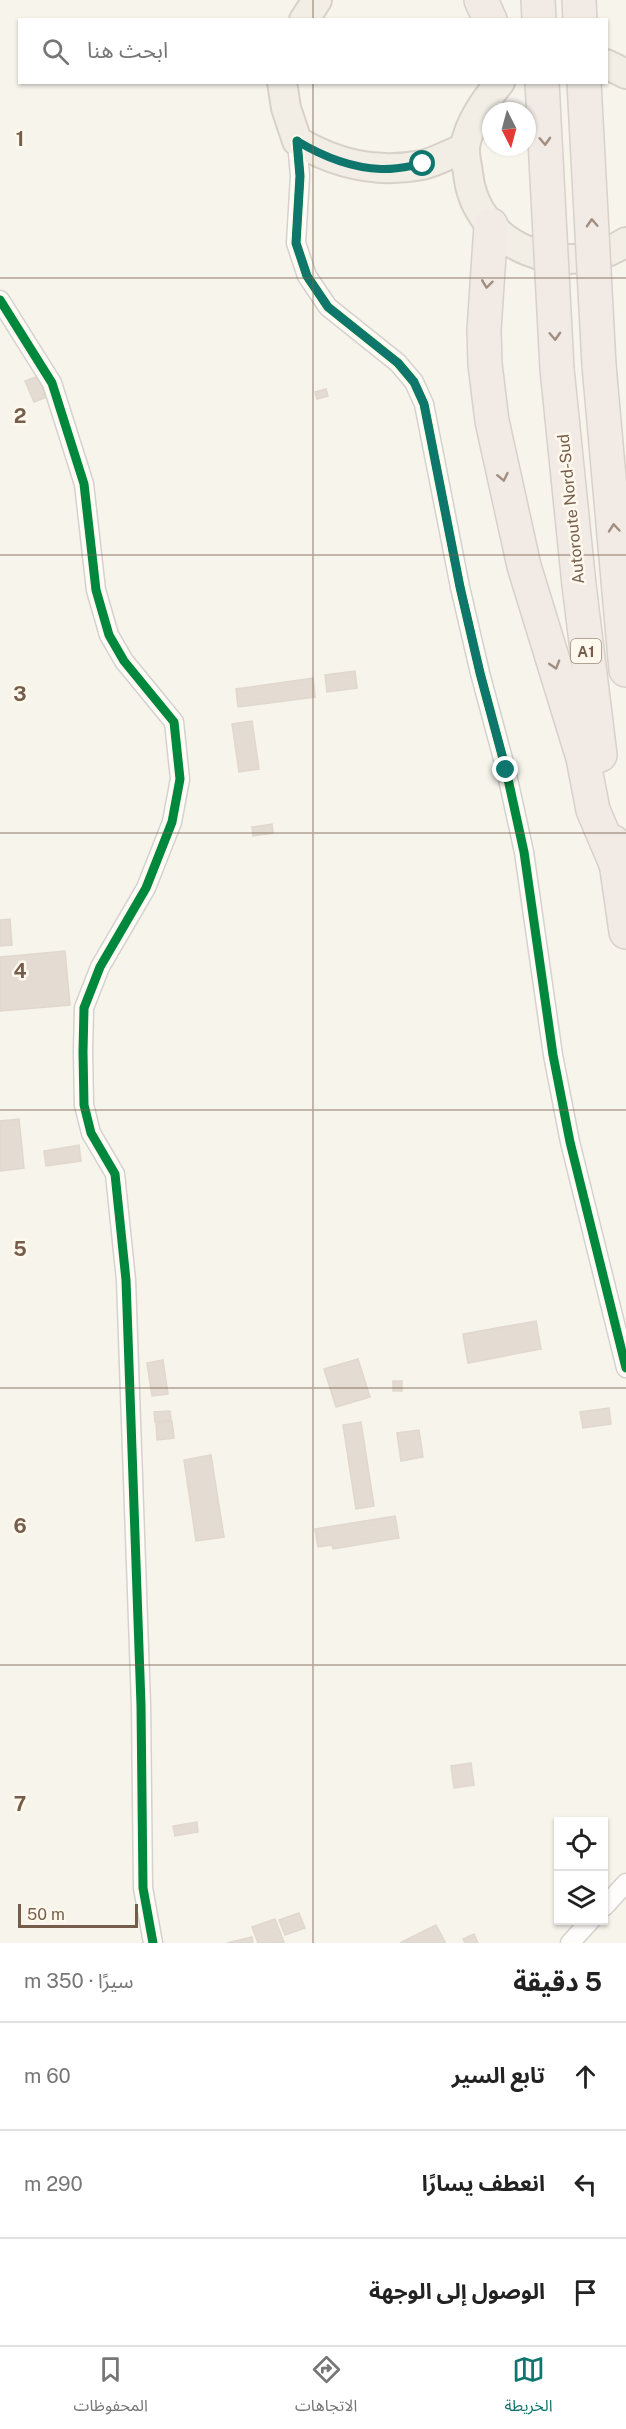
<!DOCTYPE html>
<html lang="ar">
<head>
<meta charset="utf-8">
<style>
	:root { --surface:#fff; --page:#f2f2f2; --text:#222; --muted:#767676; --line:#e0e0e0; --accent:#0f766e }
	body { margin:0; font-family:"Public Sans","Noto Sans Arabic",sans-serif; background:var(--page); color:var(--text); direction:rtl }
	.controls { position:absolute; right:18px; bottom:18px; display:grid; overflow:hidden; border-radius:0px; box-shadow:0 2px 4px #0004 }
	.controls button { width:54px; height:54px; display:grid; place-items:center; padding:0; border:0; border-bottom:2px solid var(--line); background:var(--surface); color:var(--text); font:30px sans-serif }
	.compass { position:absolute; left:482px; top:102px; width:54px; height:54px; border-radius:50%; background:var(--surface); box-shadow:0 2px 4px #0004; rotate:174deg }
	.scale { position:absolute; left:18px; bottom:15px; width:120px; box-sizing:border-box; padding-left:6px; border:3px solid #765d4b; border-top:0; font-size:16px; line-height:21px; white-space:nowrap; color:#765d4b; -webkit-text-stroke:4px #fff9ed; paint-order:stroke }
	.stop { position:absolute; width:18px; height:18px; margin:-14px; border:4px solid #0f766e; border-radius:50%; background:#fff }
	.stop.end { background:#0f766e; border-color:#fff; box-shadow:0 2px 6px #0008 }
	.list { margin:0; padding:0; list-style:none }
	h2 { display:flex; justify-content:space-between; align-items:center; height:78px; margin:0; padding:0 24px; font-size:26px }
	h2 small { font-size:20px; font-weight:400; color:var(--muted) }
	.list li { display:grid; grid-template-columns:39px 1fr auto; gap:18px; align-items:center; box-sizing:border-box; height:108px; padding:0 24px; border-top:2px solid var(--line) }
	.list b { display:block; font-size:22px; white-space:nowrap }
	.list em { font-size:20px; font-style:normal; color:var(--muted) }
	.icon { flex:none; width:33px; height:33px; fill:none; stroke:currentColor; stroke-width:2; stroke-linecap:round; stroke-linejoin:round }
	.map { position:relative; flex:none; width:626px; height:1943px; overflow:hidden; direction:ltr }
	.search { position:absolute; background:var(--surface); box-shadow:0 2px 4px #0004; left:18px; right:18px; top:18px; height:66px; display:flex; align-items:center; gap:15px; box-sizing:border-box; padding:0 21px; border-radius:0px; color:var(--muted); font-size:22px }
	.sheet { height:402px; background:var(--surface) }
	nav { display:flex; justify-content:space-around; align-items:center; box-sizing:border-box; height:84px; border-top:2px solid var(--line); background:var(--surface); font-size:16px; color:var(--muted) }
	nav a { display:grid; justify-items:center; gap:3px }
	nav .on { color:var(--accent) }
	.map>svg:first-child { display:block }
	.building { fill:#e4dcd3; stroke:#e0d7ce; stroke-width:1.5 }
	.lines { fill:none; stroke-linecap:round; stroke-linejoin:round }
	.street-casing { stroke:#d6d1ca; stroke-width:21 }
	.primary-casing { stroke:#d8d1ca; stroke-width:32 }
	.highway-casing { stroke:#d8d1ca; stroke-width:36 }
	.street { stroke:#fefdfc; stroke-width:18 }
	.primary { stroke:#f2eee6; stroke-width:28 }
	.highway { stroke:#f1eae5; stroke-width:33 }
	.highway-bridge-casing { stroke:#d8d1ca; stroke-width:36; stroke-linecap:butt }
	.highway-bridge { stroke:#f1eae5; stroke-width:33 }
	.cycleway-casing { stroke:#fff9ed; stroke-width:13 }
	.cycleway { stroke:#00873e; stroke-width:9 }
	.oneway { stroke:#a18e81 }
	.route { stroke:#0f766e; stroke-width:8 }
	.grid { fill:none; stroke:#765d4b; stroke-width:1.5; stroke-opacity:0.55 }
	.labels { text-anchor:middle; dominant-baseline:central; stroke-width:5; stroke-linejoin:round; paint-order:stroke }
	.shield { fill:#fff9ed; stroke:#9f8c7c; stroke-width:1.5 }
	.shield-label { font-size:15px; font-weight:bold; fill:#765d4b }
	.street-label { font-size:16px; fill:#765d4b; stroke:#fff9ed }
	.grid-label { font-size:20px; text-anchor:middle; font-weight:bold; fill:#765d4b; stroke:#fff9ed; stroke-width:5; stroke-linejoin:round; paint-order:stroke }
</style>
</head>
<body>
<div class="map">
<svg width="626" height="1943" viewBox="0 0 626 1943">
	<rect width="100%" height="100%" fill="#f7f4ec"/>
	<g class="building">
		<polygon points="39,376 47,397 34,402 25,381"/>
		<polygon points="326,389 328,396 317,399 315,392"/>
		<polygon points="355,671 357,688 327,692 325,675"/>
		<polygon points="313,678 315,697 238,707 236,689"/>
		<polygon points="252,721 259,769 239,772 232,724"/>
		<polygon points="272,824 273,833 253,836 252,827"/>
		<polygon points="10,919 12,945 0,946 0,920"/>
		<polygon points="65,951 70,1005 0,1011 0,957"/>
		<polygon points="19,1119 24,1168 0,1171 0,1121"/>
		<polygon points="79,1145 81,1161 46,1166 44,1151"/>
		<polygon points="536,1321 541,1349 468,1363 463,1334"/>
		<polygon points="358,1359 370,1397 336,1407 324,1369"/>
		<polygon points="163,1360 168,1394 152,1396 147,1363"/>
		<rect x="393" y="1381" width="9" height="10"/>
		<polygon points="609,1408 611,1424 583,1428 580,1412"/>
		<polygon points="170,1411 171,1420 155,1422 154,1412"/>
		<polygon points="172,1421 174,1438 157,1440 156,1423"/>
		<polygon points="361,1422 374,1506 356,1509 343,1425"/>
		<polygon points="419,1430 423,1457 401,1461 397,1433"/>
		<polygon points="211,1455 224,1537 196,1541 184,1460"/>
		<polygon points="395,1516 399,1538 333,1549 332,1545 318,1547 315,1529"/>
		<polygon points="471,1763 474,1785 454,1788 451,1766"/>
		<polygon points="197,1822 198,1832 175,1836 173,1826"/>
		<polygon points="299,1913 305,1928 285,1935 279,1920"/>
		<polygon points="275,1919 284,1942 258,1943 252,1927"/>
		<polygon points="436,1925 445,1942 443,1943 400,1943"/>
		<polygon points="474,1934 478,1943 465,1943 463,1939"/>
		<polygon points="252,1937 253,1943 227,1943"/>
	</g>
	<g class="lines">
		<defs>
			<g id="street">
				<polyline points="297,141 300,176 296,243 307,276 328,307 398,363 414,382 424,404 460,587 480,673 506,770 524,852 553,1055 570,1142 626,1368"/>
				<polyline points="0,300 52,383 84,484 96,590 109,635 124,661 174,722 180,779 172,822 146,888 100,967 84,1008 83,1052 84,1105 91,1133 115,1174 126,1280 141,1705 143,1888 153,1943"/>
				<polyline points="604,1907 626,1883"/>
				<polyline points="570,1943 591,1920"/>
			</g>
			<g id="primary">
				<polyline points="304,20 317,0"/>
				<polyline points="606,64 626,74"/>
				<path d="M282,82L286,108L297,141C336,164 376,174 422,165C436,162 451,153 465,148"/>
				<path d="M500,82C485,101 470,121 465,146C464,154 467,165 468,173C475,248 566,282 626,242"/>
			</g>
			<g id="highway">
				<polyline points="481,0 490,20"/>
				<polyline points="538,0 539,20"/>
				<polyline points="579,0 580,20"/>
				<polyline points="491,225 484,330 485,364 492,421 524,566 583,758 593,810 616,864"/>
				<polyline points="599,365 626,670"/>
				<polyline points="557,369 579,585 600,755"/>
				<polyline points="613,842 626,932"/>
			</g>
		</defs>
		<use href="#street" class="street-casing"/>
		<use href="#primary" class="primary-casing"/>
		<use href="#highway" class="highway-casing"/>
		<use href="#street" class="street"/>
		<use href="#primary" class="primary"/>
		<use href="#highway" class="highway"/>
		<defs>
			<g id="highway-bridge">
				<polyline points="542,82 557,369"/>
				<polyline points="584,82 599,365"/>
			</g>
		</defs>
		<use href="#highway-bridge" class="highway-bridge-casing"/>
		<use href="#highway-bridge" class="highway-bridge"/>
		<defs>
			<g id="cycleway">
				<polyline points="297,141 300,176 296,243 307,276 328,307 398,363 414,382 424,404 460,587 480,673 506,770 524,852 553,1055 570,1142 626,1368"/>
				<polyline points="0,300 52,383 84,484 96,590 109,635 124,661 174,722 180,779 172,822 146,888 100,967 84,1008 83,1052 84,1105 91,1133 115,1174 126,1280 141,1705 143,1888 153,1943"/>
			</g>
		</defs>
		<use href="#cycleway" class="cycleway-casing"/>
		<use href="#cycleway" class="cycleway"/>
	</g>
	<defs><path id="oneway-chevron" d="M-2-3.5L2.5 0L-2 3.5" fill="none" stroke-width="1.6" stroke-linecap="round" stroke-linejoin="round" transform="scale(1.5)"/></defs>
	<g class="oneway">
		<use href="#oneway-chevron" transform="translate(545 141) rotate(87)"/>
		<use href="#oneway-chevron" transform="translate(592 223) rotate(-93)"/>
		<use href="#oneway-chevron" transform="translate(487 284) rotate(97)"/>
		<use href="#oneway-chevron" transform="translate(555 336) rotate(87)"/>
		<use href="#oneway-chevron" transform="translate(503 477) rotate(78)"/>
		<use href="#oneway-chevron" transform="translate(614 528) rotate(-95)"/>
		<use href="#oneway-chevron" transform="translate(555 665) rotate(73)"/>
	</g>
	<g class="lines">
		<path class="route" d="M423,164C410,166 395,170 381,169C351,168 322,156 297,141L300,176L296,243L307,276L328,307L398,363L414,382L424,404L460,587L480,673L506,770"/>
	</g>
	<path class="grid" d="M313,0V20M313,82V1943M0,278H626M0,555H626M0,833H626M0,1110H626M0,1388H626M0,1665H626"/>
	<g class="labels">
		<rect class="shield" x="571" y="639" width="30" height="24" rx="4.5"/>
		<g class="shield-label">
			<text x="586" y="651">A1</text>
		</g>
		<g class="street-label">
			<text transform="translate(571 509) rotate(-96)">Autoroute Nord-Sud</text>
		</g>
	</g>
	<g class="grid-label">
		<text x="20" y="146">1</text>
		<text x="20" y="423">2</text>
		<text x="20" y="701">3</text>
		<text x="20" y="978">4</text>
		<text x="20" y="1256">5</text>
		<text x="20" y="1533">6</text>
		<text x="20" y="1811">7</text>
	</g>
</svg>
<div class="controls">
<button><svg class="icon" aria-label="locate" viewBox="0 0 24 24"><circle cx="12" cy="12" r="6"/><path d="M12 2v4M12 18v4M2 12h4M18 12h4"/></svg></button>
<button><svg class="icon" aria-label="layers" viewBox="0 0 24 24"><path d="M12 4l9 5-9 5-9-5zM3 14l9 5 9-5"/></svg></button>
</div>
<svg class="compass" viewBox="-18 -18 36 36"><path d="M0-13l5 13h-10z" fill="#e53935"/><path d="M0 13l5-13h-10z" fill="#767676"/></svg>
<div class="scale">50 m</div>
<div class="stop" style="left:423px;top:164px"></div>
<div class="stop end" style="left:506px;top:770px"></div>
<div class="search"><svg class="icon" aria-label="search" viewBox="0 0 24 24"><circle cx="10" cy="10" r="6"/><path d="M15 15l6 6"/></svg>ابحث هنا</div>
</div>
<section class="sheet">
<h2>5 دقيقة<small>سيرًا · 350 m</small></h2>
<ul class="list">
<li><svg class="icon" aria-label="ahead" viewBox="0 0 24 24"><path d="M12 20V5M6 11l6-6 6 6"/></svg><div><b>تابع السير</b></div><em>60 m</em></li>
<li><svg class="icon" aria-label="left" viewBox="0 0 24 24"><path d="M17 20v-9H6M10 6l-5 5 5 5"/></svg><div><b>انعطف يسارًا</b></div><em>290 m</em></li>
<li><svg class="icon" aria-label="arrive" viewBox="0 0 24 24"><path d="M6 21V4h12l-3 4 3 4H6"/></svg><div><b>الوصول إلى الوجهة</b></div></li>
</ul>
</section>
<nav>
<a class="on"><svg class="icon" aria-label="map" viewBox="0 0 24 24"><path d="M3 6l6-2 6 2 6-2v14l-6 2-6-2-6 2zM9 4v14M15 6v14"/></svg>الخريطة</a>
<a><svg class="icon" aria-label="directions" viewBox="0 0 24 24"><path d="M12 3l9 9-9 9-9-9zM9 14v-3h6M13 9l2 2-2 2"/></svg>الاتجاهات</a>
<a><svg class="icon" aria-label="saved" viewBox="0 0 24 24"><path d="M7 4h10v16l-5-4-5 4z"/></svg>المحفوظات</a>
</nav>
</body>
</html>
